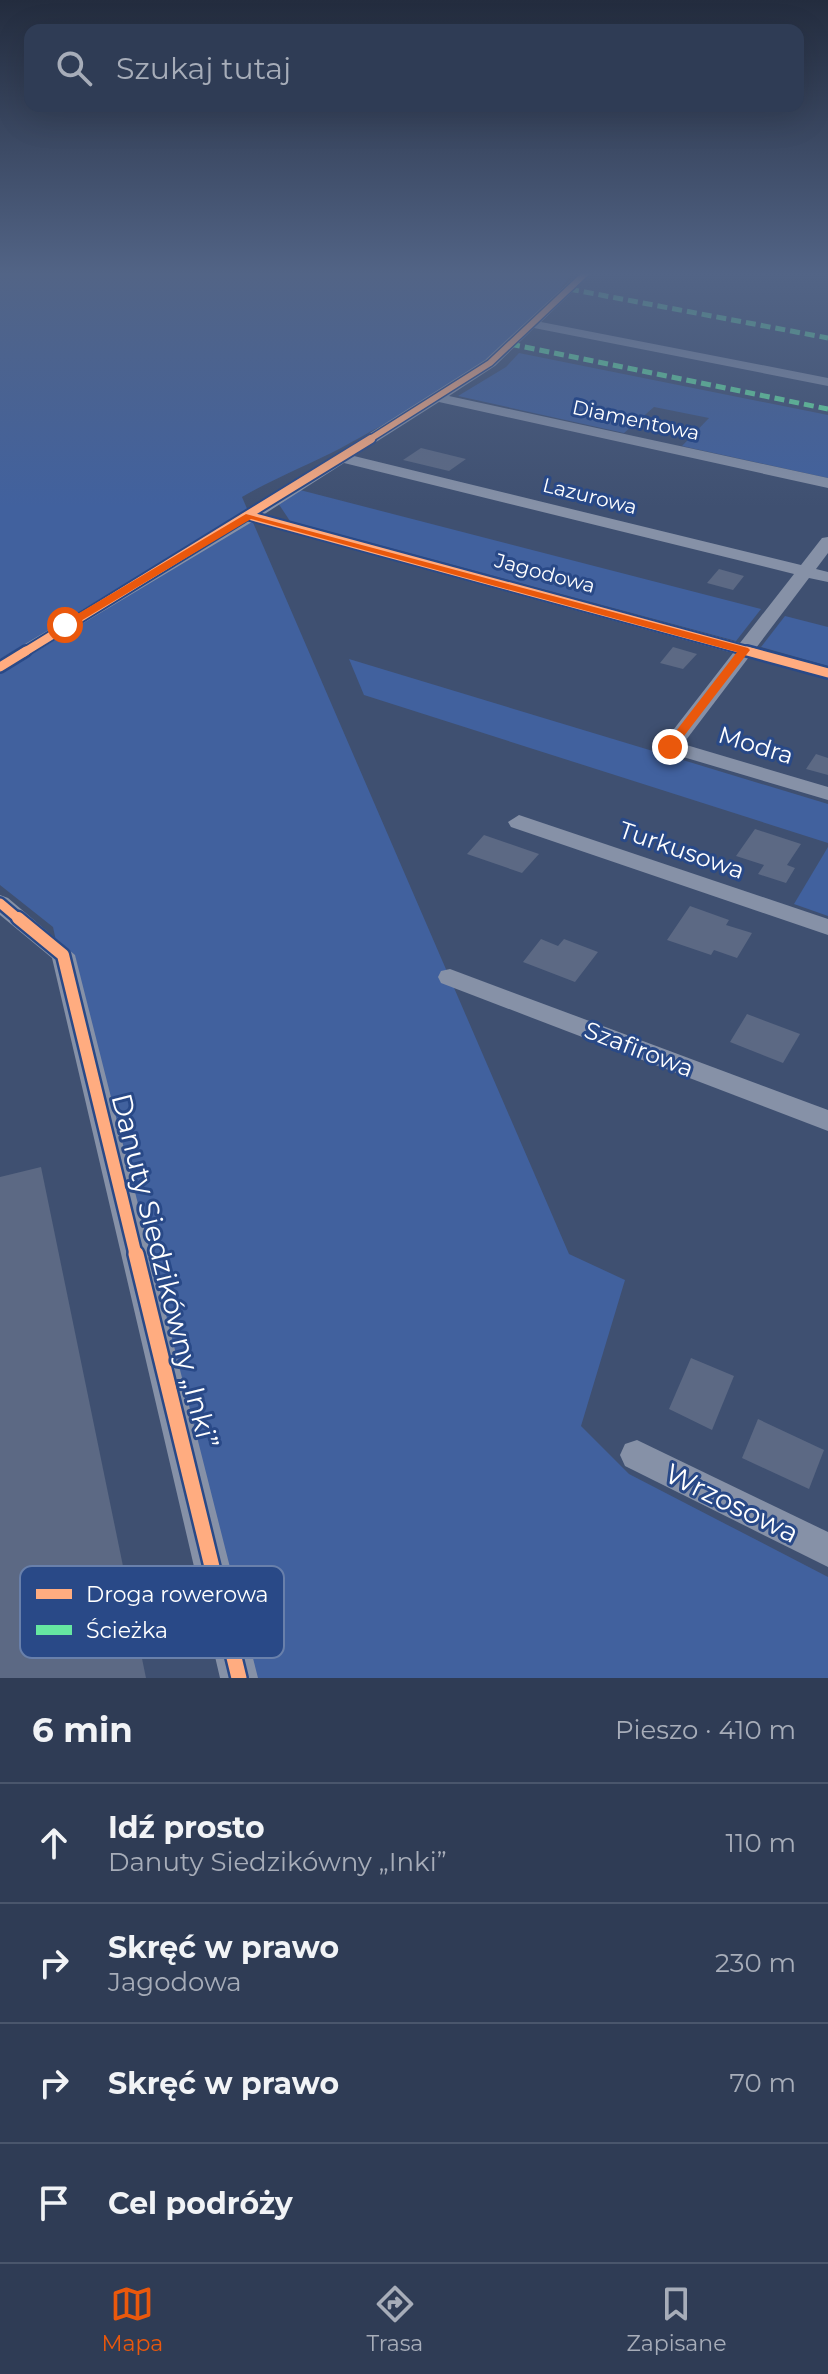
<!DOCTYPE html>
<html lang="pl">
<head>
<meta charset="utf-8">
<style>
	:root { --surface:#2f3c55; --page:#37435b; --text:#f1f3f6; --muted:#a7adb9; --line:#4a566c; --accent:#ea580c }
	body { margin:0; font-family:Montserrat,sans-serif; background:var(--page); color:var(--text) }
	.stop { position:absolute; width:24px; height:24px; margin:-18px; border:6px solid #ea580c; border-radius:50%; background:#fff }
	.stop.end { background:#ea580c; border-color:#fff; box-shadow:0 2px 8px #0008 }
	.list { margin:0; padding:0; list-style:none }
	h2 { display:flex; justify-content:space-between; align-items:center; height:104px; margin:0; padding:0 32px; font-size:34px }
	h2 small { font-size:26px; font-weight:400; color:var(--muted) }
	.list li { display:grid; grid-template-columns:52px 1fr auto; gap:24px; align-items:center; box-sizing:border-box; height:120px; padding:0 32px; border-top:2px solid var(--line) }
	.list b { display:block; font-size:30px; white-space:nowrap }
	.list p { margin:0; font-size:26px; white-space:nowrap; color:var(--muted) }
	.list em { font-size:26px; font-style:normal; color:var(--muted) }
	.icon { flex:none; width:44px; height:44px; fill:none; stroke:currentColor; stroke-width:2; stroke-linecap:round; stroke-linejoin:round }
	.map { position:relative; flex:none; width:828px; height:1678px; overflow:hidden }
	.search { position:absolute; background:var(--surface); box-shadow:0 8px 32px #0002; left:24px; right:24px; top:24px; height:88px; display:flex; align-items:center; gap:20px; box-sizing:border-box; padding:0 28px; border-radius:16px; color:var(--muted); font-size:30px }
	.sheet { height:584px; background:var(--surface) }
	nav { display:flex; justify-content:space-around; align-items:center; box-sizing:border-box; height:112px; border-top:2px solid var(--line); background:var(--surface); font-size:22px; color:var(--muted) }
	nav a { display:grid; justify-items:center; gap:4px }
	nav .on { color:var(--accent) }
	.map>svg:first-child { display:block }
	.green { fill:#41619e }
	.building { fill:#5c6984 }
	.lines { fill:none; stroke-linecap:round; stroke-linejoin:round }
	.minor { fill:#8691a7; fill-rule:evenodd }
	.quiet { stroke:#66e7a1; stroke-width:5; stroke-dasharray:10 5; stroke-linecap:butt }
	.cycleway-far4-casing { stroke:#294987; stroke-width:9 }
	.cycleway-far3-casing { stroke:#294987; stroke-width:12 }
	.cycleway-far2-casing { stroke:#294987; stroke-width:14 }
	.cycleway-far1-casing { stroke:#294987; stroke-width:17 }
	.cycleway-casing { stroke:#294987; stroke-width:20 }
	.cycleway-far4 { stroke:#ffac80; stroke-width:6 }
	.cycleway-far3 { stroke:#ffac80; stroke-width:8 }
	.cycleway-far2 { stroke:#ffac80; stroke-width:9 }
	.cycleway-far1 { stroke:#ffac80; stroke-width:12 }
	.cycleway { stroke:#ffac80; stroke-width:15 }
	.route { fill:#ea580c }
	.labels { text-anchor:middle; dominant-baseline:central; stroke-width:6; stroke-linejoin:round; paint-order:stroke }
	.far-street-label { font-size:20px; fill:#fff; stroke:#294987 }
	.street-label { font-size:24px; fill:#fff; stroke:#294987 }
	.near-street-label { font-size:28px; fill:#fff; stroke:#294987 }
	.key { fill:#294987; stroke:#6980ab; stroke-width:2 }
	.key-label { font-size:22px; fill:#fff }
</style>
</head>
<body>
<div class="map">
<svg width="828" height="1678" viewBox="0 0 828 1678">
	<rect width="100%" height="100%" fill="#3f5071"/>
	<g class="green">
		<path d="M0,272H573C521,350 422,404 341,448C308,465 273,479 242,497L569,1254L625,1280L581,1426L629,1474L828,1577V1678H247L108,1184L53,927L0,885Z"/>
		<polygon points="519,353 828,415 828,478 682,446 709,418 654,407 624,433 458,396 506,367"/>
		<polygon points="300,490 761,609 736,641 290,521 278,503"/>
		<polygon points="785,616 828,627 828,666 761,647"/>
		<polygon points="349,659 828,804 828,843 364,695"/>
		<polygon points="828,847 828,916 794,904"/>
	</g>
	<g class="building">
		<polygon points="421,448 466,459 449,471 403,460"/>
		<polygon points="719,569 744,576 733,590 707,583"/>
		<polygon points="673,647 697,654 683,669 660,663"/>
		<polygon points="816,754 828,758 828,775 806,769"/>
		<polygon points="755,829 801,844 787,865 795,868 786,883 758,874 764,865 736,856"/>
		<polygon points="484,835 539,854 522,873 467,854"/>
		<polygon points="690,906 729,920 726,925 752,933 737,958 714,950 711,955 667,940"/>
		<polygon points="541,939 558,946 564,939 598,952 575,982 523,962"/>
		<polygon points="747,1014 800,1034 783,1063 730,1042"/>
		<polygon points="41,1167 146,1678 0,1678 0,1177"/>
		<polygon points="691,1358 734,1376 712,1430 669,1409"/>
		<polygon points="758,1419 824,1450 809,1489 742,1458"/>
	</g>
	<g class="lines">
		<g class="minor">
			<path d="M580,272H593L541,322L828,378V386L534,328L495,366L449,396L828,478V488L439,402L354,456L801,565L822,538L828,537V553L816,569L828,572V582L809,578L756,648L828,667V679L749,657L683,744L828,787V800L663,751L660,747L733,653L252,522L0,673V659L244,513L485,360ZM344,463L794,574L740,643L263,515Z"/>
			<polygon points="519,815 828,919 828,935 511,827 508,822"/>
			<polygon points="0,895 8,898 75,955 258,1678 220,1678 52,958 0,915"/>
			<polygon points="450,969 828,1110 828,1131 441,983 438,977 441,971"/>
			<polygon points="637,1440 828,1532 828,1567 625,1466 620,1455 625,1444"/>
		</g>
		<g class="quiet">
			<polyline points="569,289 828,338"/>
			<polyline points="510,344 828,409"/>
		</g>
		<defs>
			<polyline id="cycleway-far4" points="367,441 490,363 587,272"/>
			<g id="cycleway-far3">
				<polyline points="250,516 755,653"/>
				<polyline points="23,653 371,439"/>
			</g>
			<g id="cycleway-far2">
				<polyline points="747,651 828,673"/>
				<polyline points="0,667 26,651"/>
				<polyline points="0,903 20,920"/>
			</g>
			<polyline id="cycleway-far1" points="18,918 63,955 136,1256"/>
			<polyline id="cycleway" points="136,1254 239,1678"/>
		</defs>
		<use href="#cycleway-far4" class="cycleway-far4-casing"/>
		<use href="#cycleway-far3" class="cycleway-far3-casing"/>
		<use href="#cycleway-far2" class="cycleway-far2-casing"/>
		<use href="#cycleway-far1" class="cycleway-far1-casing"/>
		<use href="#cycleway" class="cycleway-casing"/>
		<use href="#cycleway-far4" class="cycleway-far4"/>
		<use href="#cycleway-far3" class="cycleway-far3"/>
		<use href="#cycleway-far2" class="cycleway-far2"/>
		<use href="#cycleway-far1" class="cycleway-far1"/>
		<use href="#cycleway" class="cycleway"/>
	</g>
	<linearGradient id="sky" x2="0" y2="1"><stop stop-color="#232c3e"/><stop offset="0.54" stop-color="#526486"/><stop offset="1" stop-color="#526486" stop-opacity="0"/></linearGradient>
	<rect width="828" height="507" fill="url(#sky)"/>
	<polygon class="route" points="246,514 748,648 750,650 674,749 666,749 666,744 737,652 251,519 69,628 59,625"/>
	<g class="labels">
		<g class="far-street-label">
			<text transform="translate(636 420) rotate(12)">Diamentowa</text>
			<text transform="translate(590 496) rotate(14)">Lazurowa</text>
			<text transform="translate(545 573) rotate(15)">Jagodowa</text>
		</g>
		<g class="street-label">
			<text transform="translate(756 745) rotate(17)">Modra</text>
			<text transform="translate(682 850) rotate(19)">Turkusowa</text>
			<text transform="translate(639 1049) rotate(21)">Szafirowa</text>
		</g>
		<g class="near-street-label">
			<text transform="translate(165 1271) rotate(76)">Danuty Siedzikówny „Inki”</text>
			<text transform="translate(732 1503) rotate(26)">Wrzosowa</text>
		</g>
	</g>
	<rect x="20" y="1566" width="264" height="92" rx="12" class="key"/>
	<rect x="36" y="1589" width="36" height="10" fill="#ffac80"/>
	<rect x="36" y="1625" width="36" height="10" fill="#66e7a1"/>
	<g class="key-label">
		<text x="86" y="1602">Droga rowerowa</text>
		<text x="86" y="1638">Ścieżka</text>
	</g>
</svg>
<div class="stop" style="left:65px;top:625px"></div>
<div class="stop end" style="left:670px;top:747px"></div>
<div class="search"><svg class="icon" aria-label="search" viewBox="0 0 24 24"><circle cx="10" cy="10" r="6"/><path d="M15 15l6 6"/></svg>Szukaj tutaj</div>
</div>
<section class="sheet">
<h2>6 min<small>Pieszo · 410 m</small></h2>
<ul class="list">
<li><svg class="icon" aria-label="ahead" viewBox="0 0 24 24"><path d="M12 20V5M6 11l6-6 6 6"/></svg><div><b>Idź prosto</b><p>Danuty Siedzikówny „Inki”</p></div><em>110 m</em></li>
<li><svg class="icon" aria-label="right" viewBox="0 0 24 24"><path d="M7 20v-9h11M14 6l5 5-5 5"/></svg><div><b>Skręć w prawo</b><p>Jagodowa</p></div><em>230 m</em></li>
<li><svg class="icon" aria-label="right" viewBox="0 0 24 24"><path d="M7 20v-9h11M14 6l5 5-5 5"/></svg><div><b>Skręć w prawo</b></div><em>70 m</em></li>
<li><svg class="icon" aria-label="arrive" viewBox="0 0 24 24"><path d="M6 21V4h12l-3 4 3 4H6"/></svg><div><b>Cel podróży</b></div></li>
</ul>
</section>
<nav>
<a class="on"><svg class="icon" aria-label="map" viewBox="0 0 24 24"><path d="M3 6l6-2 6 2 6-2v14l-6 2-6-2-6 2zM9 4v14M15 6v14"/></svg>Mapa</a>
<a><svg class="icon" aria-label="directions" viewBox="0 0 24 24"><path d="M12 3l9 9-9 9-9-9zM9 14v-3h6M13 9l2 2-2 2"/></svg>Trasa</a>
<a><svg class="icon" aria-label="saved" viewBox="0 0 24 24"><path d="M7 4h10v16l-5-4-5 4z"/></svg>Zapisane</a>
</nav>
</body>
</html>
